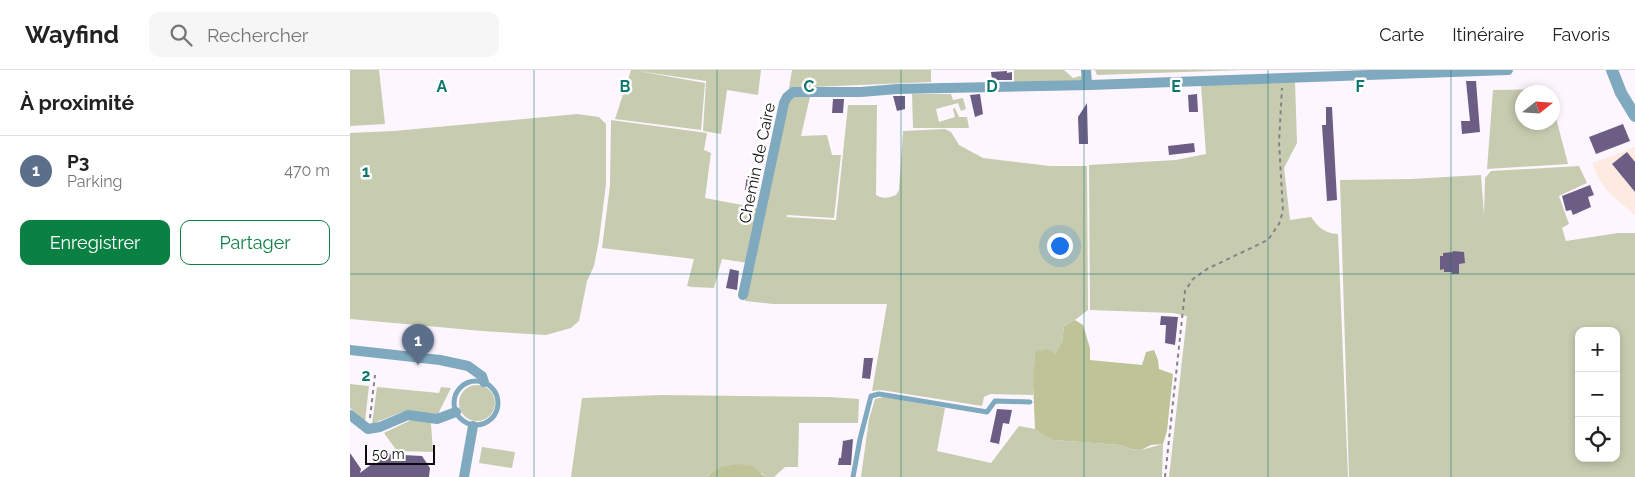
<!DOCTYPE html>
<html lang="fr">
<head>
<meta charset="utf-8">
<style>
	:root { --surface:#fff; --page:#f6f6f6; --text:#222; --muted:#767676; --line:#e0e0e0; --accent:#0b8043 }
	body { margin:0; font-family:Raleway,sans-serif; background:var(--page); color:var(--text) }
	.controls { position:absolute; right:15px; bottom:15px; display:grid; overflow:hidden; border-radius:10px; box-shadow:0 2px 8px #0003 }
	.controls button { width:45px; height:45px; display:grid; place-items:center; padding:0; border:0; border-bottom:1px solid var(--line); background:var(--surface); color:var(--text); font:25px sans-serif }
	.compass { position:absolute; left:1165px; top:15px; width:45px; height:45px; border-radius:50%; background:var(--surface); box-shadow:0 2px 8px #0003; rotate:73deg }
	.scale { position:absolute; left:15px; bottom:12px; width:70px; box-sizing:border-box; padding-left:5px; border:2px solid #0d0a0d; border-top:0; font-size:14px; line-height:18px; white-space:nowrap; color:#0d0a0d; -webkit-text-stroke:4px #fff; paint-order:stroke }
	.you { position:absolute; left:709px; top:175px; width:18px; height:18px; margin:-12px; border:4px solid #fff; border-radius:50%; background:#1a73e8; box-shadow:0 0 0 8px #1a73e833 }
	.badge { display:grid; place-items:center; width:32px; height:32px; border-radius:50%; background:var(--accent); color:#fff; font-size:16px; font-weight:700 }
	.pin { position:absolute; translate:-50% -41px; filter:drop-shadow(0 1px 2px #0008) }
	.pin::after { content:''; position:absolute; top:26px; width:18px; height:15px; background:inherit; clip-path:polygon(0 0,100% 0,50% 100%) }
	.list { margin:0; padding:0; list-style:none }
	h2 { display:flex; justify-content:space-between; align-items:center; height:65px; margin:0; padding:0 20px; font-size:21px }
	h2 small { font-size:16px; font-weight:400; color:var(--muted) }
	.list li { display:grid; grid-template-columns:32px 1fr auto; gap:15px; align-items:center; box-sizing:border-box; height:70px; padding:0 20px; border-top:1px solid var(--line) }
	.list b { display:block; font-size:19px; white-space:nowrap }
	.list p { margin:0; font-size:16px; white-space:nowrap; color:var(--muted) }
	.list em { font-size:16px; font-style:normal; color:var(--muted) }
	.actions { display:flex; gap:10px; padding:15px 20px }
	.actions a { flex:1; padding:11px 0; border:1px solid var(--accent); border-radius:10px; text-align:center; font-size:18px; color:var(--accent) }
	.actions .main { background:var(--accent); color:#fff }
	.icon { flex:none; width:28px; height:28px; fill:none; stroke:currentColor; stroke-width:2; stroke-linecap:round; stroke-linejoin:round }
	.map { position:relative; flex:none; width:1285px; height:407px; overflow:hidden }
	header { display:flex; align-items:center; gap:30px; box-sizing:border-box; height:70px; padding:0 25px; background:var(--surface); border-bottom:1px solid var(--line) }
	header strong { font-size:24px }
	nav { display:flex; gap:28px; margin-inline-start:auto; font-size:18px }
	.search { width:350px; height:45px; background:var(--page); display:flex; align-items:center; gap:12px; box-sizing:border-box; padding:0 18px; border-radius:10px; color:var(--muted); font-size:19px }
	main { display:flex }
	aside { flex:1; background:var(--surface) }
	.map>svg:first-child { display:block }
	.commercial { fill:#fdebe1 }
	.green { fill:#c7cbaf; fill-rule:evenodd }
	.forest { fill:#bec497 }
	.building { fill:#6b5d83 }
	.lines { fill:none; stroke-linecap:round; stroke-linejoin:round }
	.path { stroke:#888288; stroke-width:2; stroke-dasharray:4 4; stroke-linecap:butt }
	.service { stroke:#7fa9be; stroke-width:5 }
	.minor { stroke:#7fa9be; stroke-width:10 }
	.tertiary { stroke:#7fa9be; stroke-width:12 }
	.grid { fill:none; stroke:#0f766e; stroke-width:1; stroke-opacity:0.55 }
	.labels { text-anchor:middle; dominant-baseline:central; stroke-width:5; stroke-linejoin:round; paint-order:stroke }
	.street-label { font-size:16px; fill:#0d0a0d; stroke:#fff }
	.grid-label { font-size:16px; text-anchor:middle; font-weight:bold; fill:#0f766e; stroke:#fff; stroke-width:5; stroke-linejoin:round; paint-order:stroke }
</style>
</head>
<body>
<header>
<strong>Wayfind</strong>
<div class="search"><svg class="icon" aria-label="search" viewBox="0 0 24 24"><circle cx="10" cy="10" r="6"/><path d="M15 15l6 6"/></svg>Rechercher</div>
<nav><a>Carte</a><a>Itinéraire</a><a>Favoris</a></nav>
</header>
<main>
<aside>
<h2>À proximité<small></small></h2>
<ul class="list">
<li><span class="badge" style="background:#5c6f8a">1</span><div><b>P3</b><p>Parking</p></div><em>470 m</em></li>
</ul>
<div class="actions"><a class="main">Enregistrer</a><a>Partager</a></div>
</aside>
<div class="map">
<svg width="1285" height="407" viewBox="0 0 1285 407">
	<rect width="100%" height="100%" fill="#fef6ff"/>
	<polygon class="commercial" points="1285,77 1285,145 1259,123 1249,109 1242,93"/>
	<g class="green">
		<polygon points="0,0 29,0 35,54 0,56"/>
		<polygon points="281,0 411,0 408,25 377,20 371,64 353,61 356,11 288,1 355,13 351,60 265,49"/>
		<polygon points="442,0 581,0 581,12 439,18"/>
		<polygon points="664,0 714,0 723,8 730,6 733,8 734,13 664,14"/>
		<polygon points="745,0 893,0 747,5"/>
		<path d="M945,11L947,73L934,98L940,150L961,147C969,158 974,163 988,164L998,407H819L837,246L823,243L740,240L739,95L826,90L856,84L851,15Z"/>
		<polygon points="1198,19 1198,22 1172,22 1172,52 1202,52 1203,36 1218,94 1137,99 1143,20"/>
		<polygon points="562,24 601,24 603,30 613,28 616,39 611,41 608,33 586,39 589,52 605,47 603,39 605,38 609,47 617,47 619,58 563,58"/>
		<path d="M449,25L460,27L451,66L477,65L482,85H491L484,148L437,145L436,151L437,147L486,150L498,35H527L526,125C532,129 539,128 546,125L549,120L553,61L595,59L601,62L609,75L633,88L700,96H737L738,240L725,250L714,256L712,272L705,284L685,282L683,325L640,324L634,327L632,336L531,320L522,321L537,234H423L395,231L439,30Z"/>
		<polygon points="227,44 249,47 256,54 256,114 249,170 244,196 237,211 229,251 221,258 196,265 132,261 0,249 0,63 44,61"/>
		<polygon points="261,50 357,63 354,80 361,83 355,128 408,138 398,193 372,189 364,218 342,217 337,216 344,189 252,178 260,115"/>
		<path d="M1229,96L1237,113L1209,126L1219,154L1212,158L1216,171L1268,163H1285V407H999L990,110L1060,109L1131,105L1134,145L1135,108L1141,101ZM1229,261H1266V388H1229Z"/>
		<polygon points="0,314 19,316 15,352 0,338"/>
		<circle cx="127" cy="333" r="18"/>
		<polygon points="27,317 89,323 91,317 101,318 88,344 52,342 22,354"/>
		<polygon points="312,325 479,327 509,329 508,353 449,353 448,397 435,397 424,407 416,407 412,403 360,404 356,407 221,407 232,328"/>
		<polygon points="534,327 595,338 587,381 641,393 669,356 685,359 690,363 705,370 770,375 781,379 791,380 813,374 812,407 511,407 519,349 525,329"/>
		<polygon points="65,348 79,351 81,354 83,382 47,381 34,363"/>
		<polygon points="132,377 165,382 162,398 129,393"/>
	</g>
	<g class="forest">
		<polygon points="725,250 733,255 740,278 740,290 792,295 796,282 804,280 808,290 809,299 823,304 817,361 813,374 801,375 791,380 781,379 770,375 704,370 690,363 685,359 683,313 685,282 697,279 705,284 712,272 714,256"/>
		<polygon points="387,394 402,396 416,407 356,407 371,397"/>
	</g>
	<g class="building">
		<polygon points="657,1 657,3 662,2 662,10 642,10 641,2"/>
		<polygon points="1116,11 1126,11 1130,62 1112,64 1111,51 1120,51"/>
		<polygon points="630,24 633,44 625,47 620,25"/>
		<polygon points="847,24 848,42 839,42 838,25"/>
		<polygon points="543,26 555,26 555,39 547,41"/>
		<polygon points="483,29 494,29 493,43 482,43"/>
		<polygon points="737,33 738,74 729,74 728,47"/>
		<polygon points="976,37 982,37 987,130 977,131 972,55 976,55"/>
		<polygon points="1273,54 1280,71 1246,84 1239,67"/>
		<polygon points="844,73 845,82 819,85 818,76"/>
		<polygon points="1277,82 1285,92 1285,122 1262,94"/>
		<polygon points="397,104 411,105 408,122 395,120"/>
		<polygon points="1240,115 1244,125 1238,127 1241,137 1223,145 1221,140 1216,141 1212,126"/>
		<polygon points="1103,181 1114,182 1115,193 1109,194 1109,204 1101,204 1102,202 1094,202 1094,199 1090,200 1090,186 1093,186 1093,183 1103,182"/>
		<polygon points="380,199 389,201 387,220 376,218"/>
		<polygon points="811,246 828,247 825,275 815,273 816,255 810,255"/>
		<polygon points="514,288 523,288 520,309 512,308"/>
		<polygon points="647,339 662,340 659,354 653,353 649,374 640,372"/>
		<polygon points="503,369 501,395 488,395 489,388 491,388 493,371"/>
		<polygon points="0,383 11,399 10,403 35,384 72,386 80,398 79,407 0,407"/>
	</g>
	<g class="lines">
		<g class="path">
			<polyline points="20,348 25,305"/>
			<polyline points="815,407 835,221 843,209 857,199 918,170 929,154 933,141 929,72 932,18"/>
		</g>
		<g class="service">
			<circle cx="126" cy="333" r="22"/>
			<polyline points="503,407 510,369 521,326 529,324 637,342 645,331 680,332"/>
		</g>
		<g class="minor">
			<polyline points="736,0 737,15"/>
			<polyline points="393,225 434,33 437,27 443,22 511,22 547,19 740,15 1158,0"/>
			<polyline points="0,280 90,290 118,296 132,306 134,312"/>
			<polyline points="0,345 18,359 30,357 58,345 87,349 106,342"/>
			<polyline points="114,407 123,356"/>
		</g>
		<polyline class="tertiary" points="1262,0 1271,23 1285,46"/>
	</g>
	<path class="grid" d="M184,0V407M367,0V407M551,0V407M734,0V407M918,0V407M1101,0V407M0,204H1285"/>
	<g class="labels">
		<g class="street-label">
			<text transform="translate(407 93) rotate(-78)">Chemin de Caire</text>
		</g>
	</g>
	<g class="grid-label">
		<text x="92" y="22">A</text>
		<text x="275" y="22">B</text>
		<text x="459" y="22">C</text>
		<text x="642" y="22">D</text>
		<text x="826" y="22">E</text>
		<text x="1010" y="22">F</text>
		<text x="16" y="107">1</text>
		<text x="16" y="311">2</text>
	</g>
</svg>
<div class="controls">
<button>+</button>
<button>−</button>
<button><svg class="icon" aria-label="locate" viewBox="0 0 24 24"><circle cx="12" cy="12" r="6"/><path d="M12 2v4M12 18v4M2 12h4M18 12h4"/></svg></button>
</div>
<svg class="compass" viewBox="-18 -18 36 36"><path d="M0-13l5 13h-10z" fill="#e53935"/><path d="M0 13l5-13h-10z" fill="#767676"/></svg>
<div class="scale">50 m</div>
<div class="you"></div>
<div class="pin badge" style="left:68px;top:295px;background:#5c6f8a">1</div>
</div>
</main>
</body>
</html>
